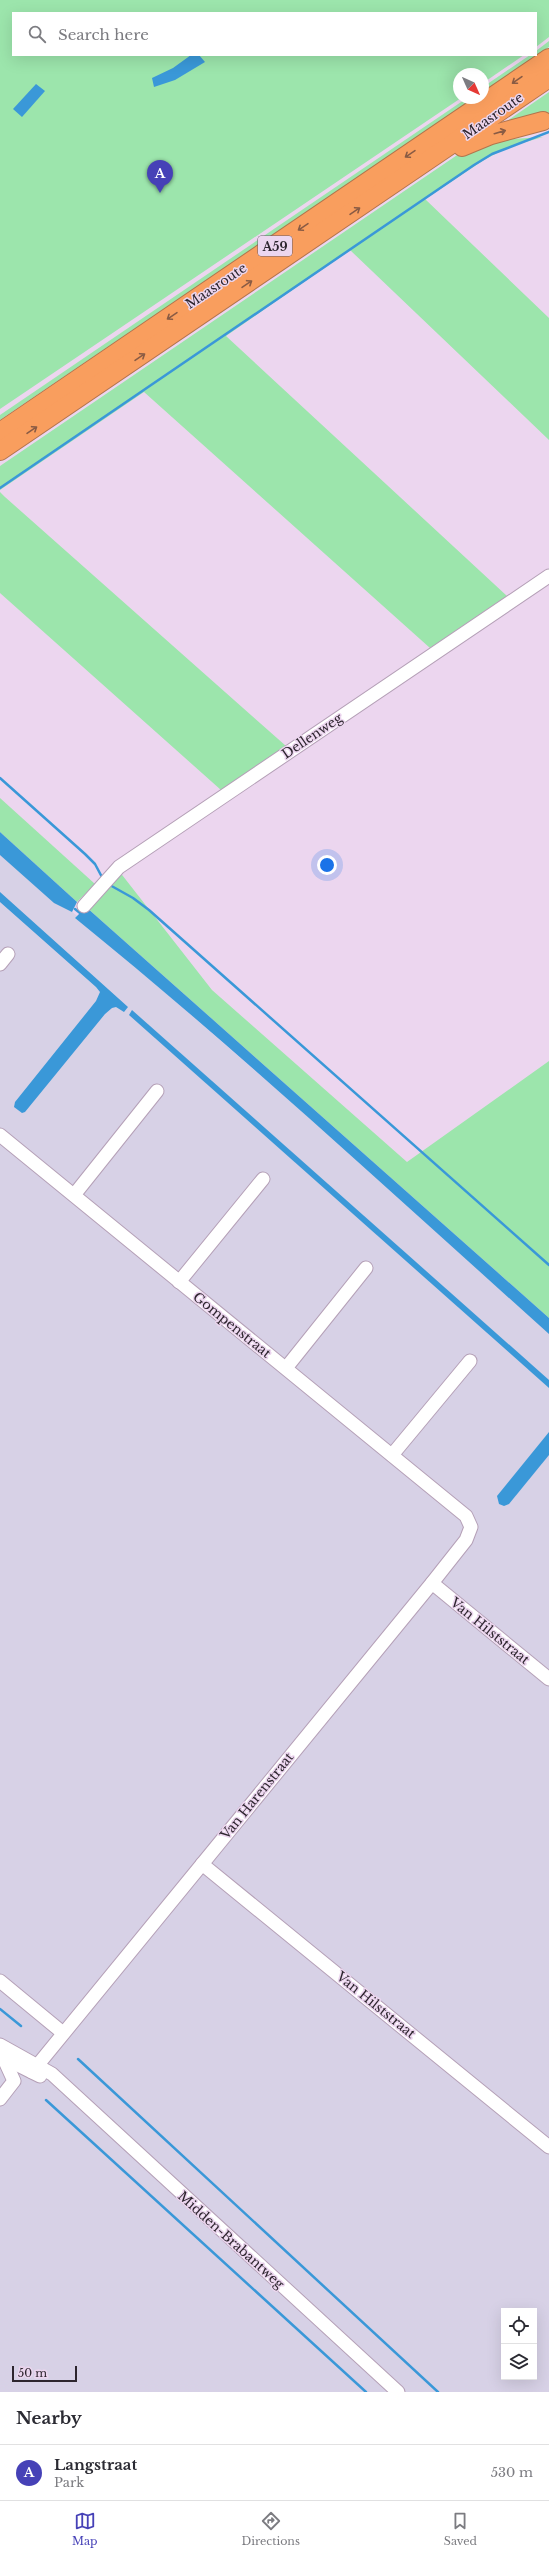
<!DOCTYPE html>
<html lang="en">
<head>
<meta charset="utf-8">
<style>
	:root { --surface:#fff; --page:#f2f2f3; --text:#2b2b33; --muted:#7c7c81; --line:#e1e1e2; --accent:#4641b7 }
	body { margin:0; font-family:"Libre Baskerville",serif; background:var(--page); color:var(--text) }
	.controls { position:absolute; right:12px; bottom:12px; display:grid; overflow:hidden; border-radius:0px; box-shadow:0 4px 16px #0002 }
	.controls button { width:36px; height:36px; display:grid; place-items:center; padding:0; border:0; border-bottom:1px solid var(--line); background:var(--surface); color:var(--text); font:20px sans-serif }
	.compass { position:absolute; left:453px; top:68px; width:36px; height:36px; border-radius:50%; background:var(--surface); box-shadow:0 4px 16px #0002; rotate:135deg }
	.scale { position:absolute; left:12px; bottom:10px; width:65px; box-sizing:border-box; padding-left:4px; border:2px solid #2d252e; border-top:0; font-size:11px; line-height:14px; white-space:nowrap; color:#2d252e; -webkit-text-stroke:3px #ecd6ef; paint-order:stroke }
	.you { position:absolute; left:327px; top:865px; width:14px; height:14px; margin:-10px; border:3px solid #fff; border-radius:50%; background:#1a73e8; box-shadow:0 0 0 6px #1a73e833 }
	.badge { display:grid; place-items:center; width:26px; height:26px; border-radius:50%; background:var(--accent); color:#fff; font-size:13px; font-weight:700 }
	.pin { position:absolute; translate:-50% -33px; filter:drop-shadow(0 1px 2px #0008) }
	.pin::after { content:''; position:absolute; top:21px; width:14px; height:12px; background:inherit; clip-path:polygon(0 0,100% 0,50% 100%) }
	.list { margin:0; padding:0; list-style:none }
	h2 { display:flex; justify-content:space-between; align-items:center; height:52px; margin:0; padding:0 16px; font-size:17px }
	h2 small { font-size:13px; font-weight:400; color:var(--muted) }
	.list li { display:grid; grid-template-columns:26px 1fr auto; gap:12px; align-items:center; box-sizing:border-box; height:56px; padding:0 16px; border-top:1px solid var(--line) }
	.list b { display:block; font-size:15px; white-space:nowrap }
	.list p { margin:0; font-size:13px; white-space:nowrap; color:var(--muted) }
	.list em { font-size:13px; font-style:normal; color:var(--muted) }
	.icon { flex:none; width:22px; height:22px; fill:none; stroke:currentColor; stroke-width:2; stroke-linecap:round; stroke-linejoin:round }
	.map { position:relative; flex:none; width:549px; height:2392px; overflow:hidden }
	.search { position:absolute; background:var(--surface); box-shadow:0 4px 16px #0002; left:12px; right:12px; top:12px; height:44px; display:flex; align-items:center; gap:10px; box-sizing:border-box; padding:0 14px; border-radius:0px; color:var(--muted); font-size:15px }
	.sheet { height:108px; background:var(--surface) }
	nav { display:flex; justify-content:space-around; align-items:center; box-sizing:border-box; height:56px; border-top:1px solid var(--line); background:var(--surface); font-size:11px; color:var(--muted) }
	nav a { display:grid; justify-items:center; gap:2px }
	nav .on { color:var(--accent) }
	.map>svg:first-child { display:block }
	.industrial { fill:#d7d1e6; fill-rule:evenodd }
	.green { fill:#9ce5ac }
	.water { fill:#3a98d8 }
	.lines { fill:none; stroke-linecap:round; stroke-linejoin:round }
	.stream { stroke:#3a98d8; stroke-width:2.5 }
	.minor-casing { stroke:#b5a0b7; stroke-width:15 }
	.highway-casing { stroke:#b2744d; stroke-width:20 }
	.minor { stroke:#fff; stroke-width:13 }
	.highway { stroke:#f99e5e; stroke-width:18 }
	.oneway { stroke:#895b44 }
	.labels { text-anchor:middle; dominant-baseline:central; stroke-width:3; stroke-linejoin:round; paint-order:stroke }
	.shield { fill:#ecd6ef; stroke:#665a68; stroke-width:1 }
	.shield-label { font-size:12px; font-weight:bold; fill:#2d252e }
	.street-label { font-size:13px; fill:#2d252e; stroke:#ecd6ef }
</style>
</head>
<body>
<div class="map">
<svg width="549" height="2392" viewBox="0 0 549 2392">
	<rect width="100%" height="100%" fill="#ecd6ef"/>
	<path class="industrial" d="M0,849L549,1326V2392H0ZM504,2311H534V2377H504Z"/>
	<g class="green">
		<polygon points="0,0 549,0 549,37 536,47 536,13 13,13 13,55 524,55 483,83 483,74 459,74 459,98 461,98 0,409"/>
		<polygon points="549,41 549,47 483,92 483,87 530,55 536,55 536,51"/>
		<polygon points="549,92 549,113 543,117 491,132"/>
		<polygon points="467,98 475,98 0,420 0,415"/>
		<polygon points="543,137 508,147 484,160 425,199 549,318 549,440 350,250 226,336 507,596 430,648 144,392 0,490 0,466 469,147 494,140"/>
		<polygon points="0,492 5,497 286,746 221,790 0,593"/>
		<polygon points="0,798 95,884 77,902 0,832"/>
		<polygon points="119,871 212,990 407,1162 549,1061 549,1318 86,907"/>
	</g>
	<g class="water">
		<polygon points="191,55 199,55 205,62 175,80 154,87 152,78 173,68"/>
		<polygon points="36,84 45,91 22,117 13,109"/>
		<polygon points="0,832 77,902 72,912 54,903 0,855"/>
		<polygon points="0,892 128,1007 124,1012 116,1007 112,1008 105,1014 25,1112 22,1113 14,1107 15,1102 96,1001 100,992 96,987 0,902"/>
		<path d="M86,907L549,1318V1334C393,1194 238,1050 75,918Z"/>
		<polygon points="132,1010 549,1380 549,1388 129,1015"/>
		<polygon points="549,1432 549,1455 509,1504 504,1506 499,1504 497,1496"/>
	</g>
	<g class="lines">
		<g class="stream">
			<polyline points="0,488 474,165 492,154 549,132"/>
			<polyline points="0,778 85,854 95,864 103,879"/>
			<polyline points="108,884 133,898 149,910 549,1265"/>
			<polyline points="75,909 80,913"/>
			<polyline points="0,2009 21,2026"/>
			<polyline points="78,2059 438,2392"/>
			<polyline points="46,2100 366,2392"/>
		</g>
		<defs>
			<g id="minor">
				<polyline points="84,906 119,867 549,576"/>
				<polyline points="0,964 8,954"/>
				<polyline points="0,1135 466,1516 471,1527 466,1540 432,1583 32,2072"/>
				<polyline points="74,1195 157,1091"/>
				<polyline points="179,1282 263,1179"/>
				<polyline points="286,1368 366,1268"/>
				<polyline points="392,1455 470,1361"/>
				<polyline points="432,1583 549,1679"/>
				<polyline points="202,1864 549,2147"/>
				<polyline points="0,1981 63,2033"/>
				<polyline points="0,2045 52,2074 398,2392"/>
				<polyline points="0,2056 40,2076"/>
				<polyline points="0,2099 14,2081 4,2059"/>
			</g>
			<g id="highway">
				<polyline points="462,147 491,135 543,121"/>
				<polyline points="0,432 549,58"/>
				<polyline points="0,451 549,78"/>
			</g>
		</defs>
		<use href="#minor" class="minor-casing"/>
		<use href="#highway" class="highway-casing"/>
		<use href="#minor" class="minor"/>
		<use href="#highway" class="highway"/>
	</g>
	<defs><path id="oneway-shaft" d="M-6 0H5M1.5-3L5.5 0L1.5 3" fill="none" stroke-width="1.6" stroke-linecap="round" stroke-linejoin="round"/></defs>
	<g class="oneway">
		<use href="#oneway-shaft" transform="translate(517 80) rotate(145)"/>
		<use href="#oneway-shaft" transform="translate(500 132) rotate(-16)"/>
		<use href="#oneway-shaft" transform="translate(410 154) rotate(146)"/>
		<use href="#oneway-shaft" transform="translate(355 211) rotate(-34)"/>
		<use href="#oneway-shaft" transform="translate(303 227) rotate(146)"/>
		<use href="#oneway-shaft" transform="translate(247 284) rotate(-34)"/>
		<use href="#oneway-shaft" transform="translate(172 316) rotate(146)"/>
		<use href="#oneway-shaft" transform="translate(140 357) rotate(-34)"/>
		<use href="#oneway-shaft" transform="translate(32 430) rotate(-34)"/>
	</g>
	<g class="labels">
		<rect class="shield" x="258" y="236" width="34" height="20" rx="3"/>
		<g class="shield-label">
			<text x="275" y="246">A59</text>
		</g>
		<g class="street-label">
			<text transform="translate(493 116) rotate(-35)">Maasroute</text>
			<text transform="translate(216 286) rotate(-34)">Maasroute</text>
			<text transform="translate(312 736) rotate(-34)">Dellenweg</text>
			<text transform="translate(232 1325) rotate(39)">Gompenstraat</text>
			<text transform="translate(490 1631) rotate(39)">Van Hilststraat</text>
			<text transform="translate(257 1796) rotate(-51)">Van Harenstraat</text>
			<text transform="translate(376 2005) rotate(39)">Van Hilststraat</text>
			<text transform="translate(231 2240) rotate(42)">Midden-Brabantweg</text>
		</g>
	</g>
</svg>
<div class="controls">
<button><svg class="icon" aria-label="locate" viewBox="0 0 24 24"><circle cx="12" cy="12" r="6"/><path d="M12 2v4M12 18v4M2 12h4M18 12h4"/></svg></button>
<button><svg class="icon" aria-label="layers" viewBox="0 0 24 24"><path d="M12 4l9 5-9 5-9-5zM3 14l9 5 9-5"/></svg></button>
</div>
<svg class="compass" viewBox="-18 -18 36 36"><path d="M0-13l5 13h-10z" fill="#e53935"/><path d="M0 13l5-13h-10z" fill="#7c7c81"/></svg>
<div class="scale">50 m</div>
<div class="you"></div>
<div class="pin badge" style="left:160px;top:193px">A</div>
<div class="search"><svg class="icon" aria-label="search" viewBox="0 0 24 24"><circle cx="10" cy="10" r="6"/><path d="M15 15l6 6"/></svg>Search here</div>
</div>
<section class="sheet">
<h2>Nearby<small></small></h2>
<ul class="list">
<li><span class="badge">A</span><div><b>Langstraat</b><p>Park</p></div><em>530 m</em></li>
</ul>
</section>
<nav>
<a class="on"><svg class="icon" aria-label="map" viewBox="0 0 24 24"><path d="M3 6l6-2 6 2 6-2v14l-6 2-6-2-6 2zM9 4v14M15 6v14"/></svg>Map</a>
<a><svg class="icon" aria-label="directions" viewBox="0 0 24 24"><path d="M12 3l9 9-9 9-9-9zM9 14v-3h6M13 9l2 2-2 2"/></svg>Directions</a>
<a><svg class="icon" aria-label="saved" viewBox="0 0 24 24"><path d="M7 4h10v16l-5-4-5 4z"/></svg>Saved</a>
</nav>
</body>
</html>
